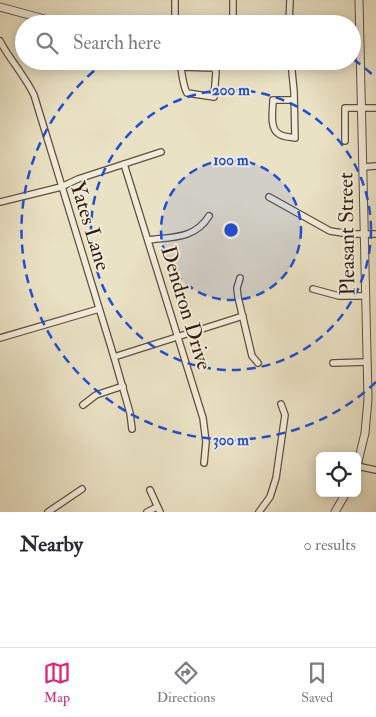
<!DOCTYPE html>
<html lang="en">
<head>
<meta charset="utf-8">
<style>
	:root { --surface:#fff; --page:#f7f7f7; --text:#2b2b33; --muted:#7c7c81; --line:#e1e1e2; --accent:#db2777 }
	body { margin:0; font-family:"IM FELL Double Pica",serif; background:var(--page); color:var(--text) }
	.controls { position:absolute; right:15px; bottom:15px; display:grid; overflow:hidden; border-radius:8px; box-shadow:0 2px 12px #0003 }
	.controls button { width:45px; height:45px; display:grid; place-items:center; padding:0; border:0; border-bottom:1px solid var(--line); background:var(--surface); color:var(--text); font:25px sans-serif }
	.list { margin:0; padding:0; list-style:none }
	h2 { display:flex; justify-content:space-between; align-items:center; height:65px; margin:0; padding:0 20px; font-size:21px }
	h2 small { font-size:16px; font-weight:400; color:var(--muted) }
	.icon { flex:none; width:28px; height:28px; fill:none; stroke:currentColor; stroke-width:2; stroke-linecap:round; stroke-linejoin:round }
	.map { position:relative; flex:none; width:376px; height:512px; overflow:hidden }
	.search { position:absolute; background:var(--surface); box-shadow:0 2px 12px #0003; left:15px; right:15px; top:15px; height:55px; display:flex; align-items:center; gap:12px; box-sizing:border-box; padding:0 18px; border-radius:28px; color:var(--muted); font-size:19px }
	.sheet { height:135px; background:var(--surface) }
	nav { display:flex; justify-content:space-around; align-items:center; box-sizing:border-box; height:70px; border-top:1px solid var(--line); background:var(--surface); font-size:14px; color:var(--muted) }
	nav a { display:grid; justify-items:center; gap:2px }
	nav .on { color:var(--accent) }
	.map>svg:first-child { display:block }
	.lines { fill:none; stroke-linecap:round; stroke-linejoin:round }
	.minor-casing { stroke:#624f3e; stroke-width:8 }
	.tertiary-casing { stroke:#624f3e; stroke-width:9 }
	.minor { stroke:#f1ecd9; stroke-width:5.5 }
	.tertiary { stroke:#f1ecd9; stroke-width:7 }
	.ring { fill:none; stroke:#1d4ed8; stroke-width:2.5; stroke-dasharray:9 6 }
	.labels { text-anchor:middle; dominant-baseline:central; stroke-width:4; stroke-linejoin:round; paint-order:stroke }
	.street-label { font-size:21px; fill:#341e12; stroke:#f1ecd9 }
	.centre { fill:#1d4ed8; stroke:#f1ecd9; stroke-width:2.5 }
	.ring-label { font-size:15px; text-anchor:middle; font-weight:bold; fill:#1d4ed8; stroke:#f1ecd9; stroke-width:4; stroke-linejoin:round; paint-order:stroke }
</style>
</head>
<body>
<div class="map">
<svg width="376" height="512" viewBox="0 0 376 512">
	<rect width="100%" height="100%" fill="#eae2c4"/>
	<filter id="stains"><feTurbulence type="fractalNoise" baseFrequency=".004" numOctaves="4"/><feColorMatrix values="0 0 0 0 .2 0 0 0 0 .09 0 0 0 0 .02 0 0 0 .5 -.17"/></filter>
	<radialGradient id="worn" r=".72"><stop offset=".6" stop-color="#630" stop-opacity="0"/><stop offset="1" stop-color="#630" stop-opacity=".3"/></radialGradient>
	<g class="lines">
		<defs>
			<g id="minor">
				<polyline points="233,0 233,24"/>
				<polyline points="175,24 175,0"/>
				<polyline points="289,24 290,0"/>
				<path d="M0,41C10,60 25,76 34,95L114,357L130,413L132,429"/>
				<path d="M180,61C182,71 182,84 187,93L214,97L216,72L214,68L181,67"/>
				<path d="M291,61L294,92L295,138C290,137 283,137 279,134C269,129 273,109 273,100H294"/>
				<polyline points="345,141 345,108 376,108"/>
				<polyline points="124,164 203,418 206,442 204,463"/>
				<polyline points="363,167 376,166"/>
				<polyline points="269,197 330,231 349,234 376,234"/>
				<polyline points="0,202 61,187 78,179 161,152"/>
				<path d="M148,240C172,237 195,239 209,216"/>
				<polyline points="240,278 237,288 238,297 252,356 258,363"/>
				<polyline points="313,289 339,296 366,296"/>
				<polyline points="0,338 99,309"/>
				<polyline points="114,357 243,316"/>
				<polyline points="333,363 367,362"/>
				<polyline points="83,405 96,395 123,386"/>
				<polyline points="357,466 376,470"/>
				<polyline points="150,490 160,512"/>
				<polyline points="48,512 82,489"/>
				<polyline points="147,512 157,507"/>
				<polyline points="259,512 270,497 276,478 285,415 281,404"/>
			</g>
			<g id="tertiary">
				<polyline points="0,7 63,24"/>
				<polyline points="357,466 365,433 368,399 359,0"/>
				<polyline points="335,512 346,493"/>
			</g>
		</defs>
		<use href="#minor" class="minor-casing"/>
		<use href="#tertiary" class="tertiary-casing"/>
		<use href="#minor" class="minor"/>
		<use href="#tertiary" class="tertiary"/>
	</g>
	<circle cx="231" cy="230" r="70" fill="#1d4ed8" fill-opacity=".12"/>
	<g class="ring">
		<circle cx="231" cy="230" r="70"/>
		<circle cx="231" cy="230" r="140"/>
		<path d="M376 382A210 210 0 1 1 105 62M193 24A210 210 0 0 1 269 24M353 59A210 210 0 0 1 376 78"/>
	</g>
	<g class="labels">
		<g class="street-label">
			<text transform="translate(90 226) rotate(73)">Yates Lane</text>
			<text transform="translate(347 234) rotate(-91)">Pleasant Street</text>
			<text transform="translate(186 308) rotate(73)">Dendron Drive</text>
		</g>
	</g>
	<circle cx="231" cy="230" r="8" class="centre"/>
	<g class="ring-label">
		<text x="231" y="95">200 m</text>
		<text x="231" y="165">100 m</text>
		<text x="231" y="445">300 m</text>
	</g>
	<rect width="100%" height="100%" filter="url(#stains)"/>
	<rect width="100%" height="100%" fill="url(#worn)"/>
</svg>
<div class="controls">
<button><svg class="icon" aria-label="locate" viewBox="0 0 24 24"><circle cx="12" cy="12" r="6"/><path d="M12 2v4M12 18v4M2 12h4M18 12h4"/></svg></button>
</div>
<div class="search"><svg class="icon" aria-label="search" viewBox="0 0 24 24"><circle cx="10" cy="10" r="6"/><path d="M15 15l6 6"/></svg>Search here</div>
</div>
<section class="sheet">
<h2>Nearby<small>0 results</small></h2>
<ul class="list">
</ul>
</section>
<nav>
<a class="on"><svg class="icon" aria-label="map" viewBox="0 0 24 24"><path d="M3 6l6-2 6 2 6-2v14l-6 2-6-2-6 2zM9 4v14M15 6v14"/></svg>Map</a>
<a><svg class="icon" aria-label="directions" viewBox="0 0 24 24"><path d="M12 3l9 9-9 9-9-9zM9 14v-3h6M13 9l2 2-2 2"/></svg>Directions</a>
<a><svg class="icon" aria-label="saved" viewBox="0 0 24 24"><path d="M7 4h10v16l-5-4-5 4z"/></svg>Saved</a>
</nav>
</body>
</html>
